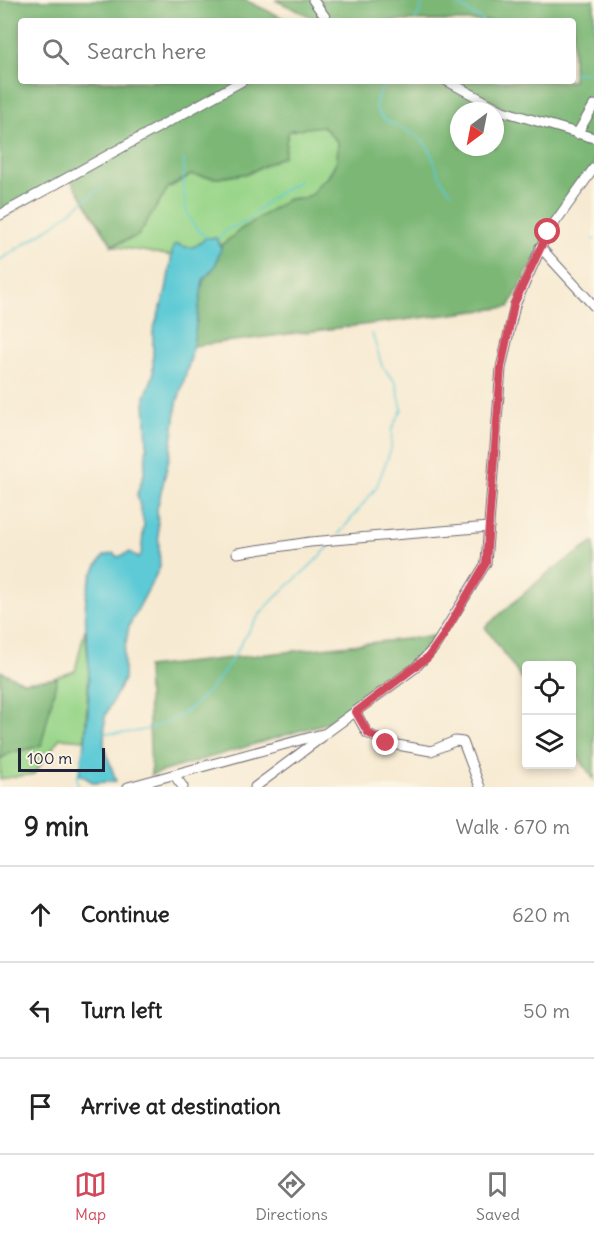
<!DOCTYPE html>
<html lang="en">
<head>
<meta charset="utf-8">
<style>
	:root { --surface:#fff; --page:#f2f2f2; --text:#222; --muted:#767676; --line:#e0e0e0; --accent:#d1495b }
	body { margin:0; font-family:Delius,sans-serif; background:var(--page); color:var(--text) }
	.controls { position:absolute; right:18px; bottom:18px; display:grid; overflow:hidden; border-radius:6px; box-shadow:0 3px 9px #0003 }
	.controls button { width:54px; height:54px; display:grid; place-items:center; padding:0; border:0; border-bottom:2px solid var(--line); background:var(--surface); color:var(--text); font:30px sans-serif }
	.compass { position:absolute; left:450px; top:102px; width:54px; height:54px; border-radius:50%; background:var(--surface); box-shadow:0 3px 9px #0003; rotate:212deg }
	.scale { position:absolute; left:18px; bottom:15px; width:87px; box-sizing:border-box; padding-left:6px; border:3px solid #22223b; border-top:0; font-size:16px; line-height:21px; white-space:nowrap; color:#22223b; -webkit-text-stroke:4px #fcf5e5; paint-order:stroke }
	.stop { position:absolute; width:18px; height:18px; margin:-14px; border:4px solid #d1495b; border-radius:50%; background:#fff }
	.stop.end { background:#d1495b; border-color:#fff; box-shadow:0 2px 6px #0008 }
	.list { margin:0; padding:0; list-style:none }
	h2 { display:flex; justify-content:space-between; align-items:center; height:78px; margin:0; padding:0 24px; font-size:26px }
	h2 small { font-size:20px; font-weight:400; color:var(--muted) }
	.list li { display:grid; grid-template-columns:39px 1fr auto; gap:18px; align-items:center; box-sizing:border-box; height:96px; padding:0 24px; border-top:2px solid var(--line) }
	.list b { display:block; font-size:22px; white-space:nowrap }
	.list em { font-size:20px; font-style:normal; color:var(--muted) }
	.icon { flex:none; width:33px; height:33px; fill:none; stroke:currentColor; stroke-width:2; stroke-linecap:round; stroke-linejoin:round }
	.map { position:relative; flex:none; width:594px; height:787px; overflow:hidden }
	.search { position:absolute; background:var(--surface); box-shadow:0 3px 9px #0003; left:18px; right:18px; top:18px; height:66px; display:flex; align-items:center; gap:15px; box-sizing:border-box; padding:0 21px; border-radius:6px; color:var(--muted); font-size:22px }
	.sheet { height:366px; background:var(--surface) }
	nav { display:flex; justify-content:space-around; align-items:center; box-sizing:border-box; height:84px; border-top:2px solid var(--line); background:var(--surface); font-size:16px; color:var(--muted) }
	nav a { display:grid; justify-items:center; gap:3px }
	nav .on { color:var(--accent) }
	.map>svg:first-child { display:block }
	.green { fill:#9ad68a; stroke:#5e7c62; stroke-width:1.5 }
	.forest { fill:#7bb776; stroke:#4e6c58; stroke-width:1.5; fill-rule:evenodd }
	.water { fill:#5dcad5; stroke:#407688; stroke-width:1.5 }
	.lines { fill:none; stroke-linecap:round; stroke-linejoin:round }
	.stream { stroke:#5dcad5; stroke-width:1.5 }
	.minor-casing { stroke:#6d6870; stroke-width:11 }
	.minor { stroke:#fff; stroke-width:9 }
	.route { stroke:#d1495b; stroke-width:8 }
</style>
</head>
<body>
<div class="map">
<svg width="594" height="787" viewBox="0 0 594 787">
	<rect width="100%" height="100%" fill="#fcf5e5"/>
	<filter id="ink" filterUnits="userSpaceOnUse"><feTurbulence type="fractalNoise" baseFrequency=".0167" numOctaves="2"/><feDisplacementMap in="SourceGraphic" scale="12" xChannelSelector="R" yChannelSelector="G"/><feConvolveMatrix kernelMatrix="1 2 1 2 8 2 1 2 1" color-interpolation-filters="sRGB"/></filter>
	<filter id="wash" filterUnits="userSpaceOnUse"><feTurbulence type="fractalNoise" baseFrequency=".008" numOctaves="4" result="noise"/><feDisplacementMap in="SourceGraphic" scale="24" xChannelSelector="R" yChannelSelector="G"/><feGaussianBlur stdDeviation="1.35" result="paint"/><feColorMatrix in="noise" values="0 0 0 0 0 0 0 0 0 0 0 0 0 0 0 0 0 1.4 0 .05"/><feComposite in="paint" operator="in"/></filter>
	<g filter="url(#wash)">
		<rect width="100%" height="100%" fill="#f7ead2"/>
		<g class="green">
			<path d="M313,126H323L339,144L337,160L328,177L316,187L314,193L304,198H294L278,206L241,229L221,246L216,238H206C196,247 191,252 179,244L173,247L172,256L112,246L138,236L168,188L191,175L218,178L249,173L283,156L288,132Z"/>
			<polygon points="85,629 89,668 85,740 60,738 34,774 0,779 0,759 10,753 41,746 54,678 75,671"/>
		</g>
		<g class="forest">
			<path d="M0,0H245L289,21H21V81H573V21H320L275,0H594V167L559,213L509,307L193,346L203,280L215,266L221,246L241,229L288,199L304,198L314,193L316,187L328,177L337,160L338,142L323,126L291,130L288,132L284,156L249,173L218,178L191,175L168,188L138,236L112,245L70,178L0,219ZM459,111H495V147H459Z"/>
			<polygon points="594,542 594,780 572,748 572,666 526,666 526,685 485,627 549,572"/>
			<polygon points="434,636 431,644 415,665 336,720 151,775 147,667"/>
			<polygon points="0,671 24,682 57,678 41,746 10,753 0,759"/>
		</g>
		<path class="water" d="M206,238H216L221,248L215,266L203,280L191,357L177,403L171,450L157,509L160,567L129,626L124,653V679L105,716L104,745L116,781L94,783L79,774C87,741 89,706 89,672C89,631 74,591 104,556L113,553L118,557L130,552L138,558L141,555L144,524L137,494L144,474L147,446L145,397L153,376V331L166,291L173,247L176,244C191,250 195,248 206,238Z"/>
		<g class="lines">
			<g class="stream">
				<polyline points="451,0 483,21"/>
				<polyline points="415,21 425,0"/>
				<polyline points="573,73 594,73"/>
				<path d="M386,81C382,88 374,99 376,107C380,125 410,128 421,139C436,153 435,179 452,192"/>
				<path d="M184,159C184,190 179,220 208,238"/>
				<polyline points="218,239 227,230 247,221 271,198 299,181"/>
				<polyline points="594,239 594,240"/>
				<polyline points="0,260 51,227 103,186"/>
				<polyline points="338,535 376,488 391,449 392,429 402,409 396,383 382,366 372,333"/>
				<path d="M105,733C158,736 194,714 225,670C238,651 247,630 262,612C283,587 311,569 331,544"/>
				<polyline points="78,787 77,778 85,747"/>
			</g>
		</g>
	</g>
	<g filter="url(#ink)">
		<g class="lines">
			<defs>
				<g id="minor">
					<polyline points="313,0 328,21"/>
					<polyline points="447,81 503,111 594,138"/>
					<polyline points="577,134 594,105"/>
					<polyline points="0,215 242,81"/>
					<polyline points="540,247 594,306"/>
					<polyline points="237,553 310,542 489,527"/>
					<polyline points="356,713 367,733 386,743 431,751 455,741 463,742 480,787"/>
					<polyline points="175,776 183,787"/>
					<polyline points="128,787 326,733 415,668 434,648 486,563 501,368 515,305 548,232 594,168"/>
					<polyline points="255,787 322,737"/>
				</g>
			</defs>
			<use href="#minor" class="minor-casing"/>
			<use href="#minor" class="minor"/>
		</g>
	</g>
	<g class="lines" filter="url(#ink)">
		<polyline class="route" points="386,743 368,733 356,712 428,657 443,636 486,563 501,368 514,304 548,232"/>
	</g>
</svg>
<div class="controls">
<button><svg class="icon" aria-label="locate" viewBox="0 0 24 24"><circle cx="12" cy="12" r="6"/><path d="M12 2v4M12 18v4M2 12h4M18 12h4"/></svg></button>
<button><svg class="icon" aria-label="layers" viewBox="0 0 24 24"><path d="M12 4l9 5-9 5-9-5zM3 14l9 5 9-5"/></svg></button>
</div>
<svg class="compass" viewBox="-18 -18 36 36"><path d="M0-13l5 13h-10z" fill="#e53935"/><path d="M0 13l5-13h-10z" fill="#767676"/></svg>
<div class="scale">100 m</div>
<div class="stop" style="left:548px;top:232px"></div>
<div class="stop end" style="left:386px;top:743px"></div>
<div class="search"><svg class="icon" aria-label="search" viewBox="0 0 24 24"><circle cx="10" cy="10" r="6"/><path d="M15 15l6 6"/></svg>Search here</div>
</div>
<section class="sheet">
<h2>9 min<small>Walk · 670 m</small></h2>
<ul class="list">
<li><svg class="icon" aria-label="ahead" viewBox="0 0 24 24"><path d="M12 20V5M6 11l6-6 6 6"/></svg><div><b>Continue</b></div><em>620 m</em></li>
<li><svg class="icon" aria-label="left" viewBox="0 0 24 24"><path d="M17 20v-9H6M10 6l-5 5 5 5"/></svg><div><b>Turn left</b></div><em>50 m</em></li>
<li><svg class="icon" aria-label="arrive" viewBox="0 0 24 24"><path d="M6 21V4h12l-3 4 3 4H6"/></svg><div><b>Arrive at destination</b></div></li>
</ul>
</section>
<nav>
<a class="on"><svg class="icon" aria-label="map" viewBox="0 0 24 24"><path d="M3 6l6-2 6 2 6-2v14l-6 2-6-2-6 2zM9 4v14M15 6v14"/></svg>Map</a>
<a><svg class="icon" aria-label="directions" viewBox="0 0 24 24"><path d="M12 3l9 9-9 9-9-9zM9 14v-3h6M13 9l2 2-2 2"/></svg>Directions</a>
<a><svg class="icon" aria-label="saved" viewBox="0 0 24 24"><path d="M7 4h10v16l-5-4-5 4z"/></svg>Saved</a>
</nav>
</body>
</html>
